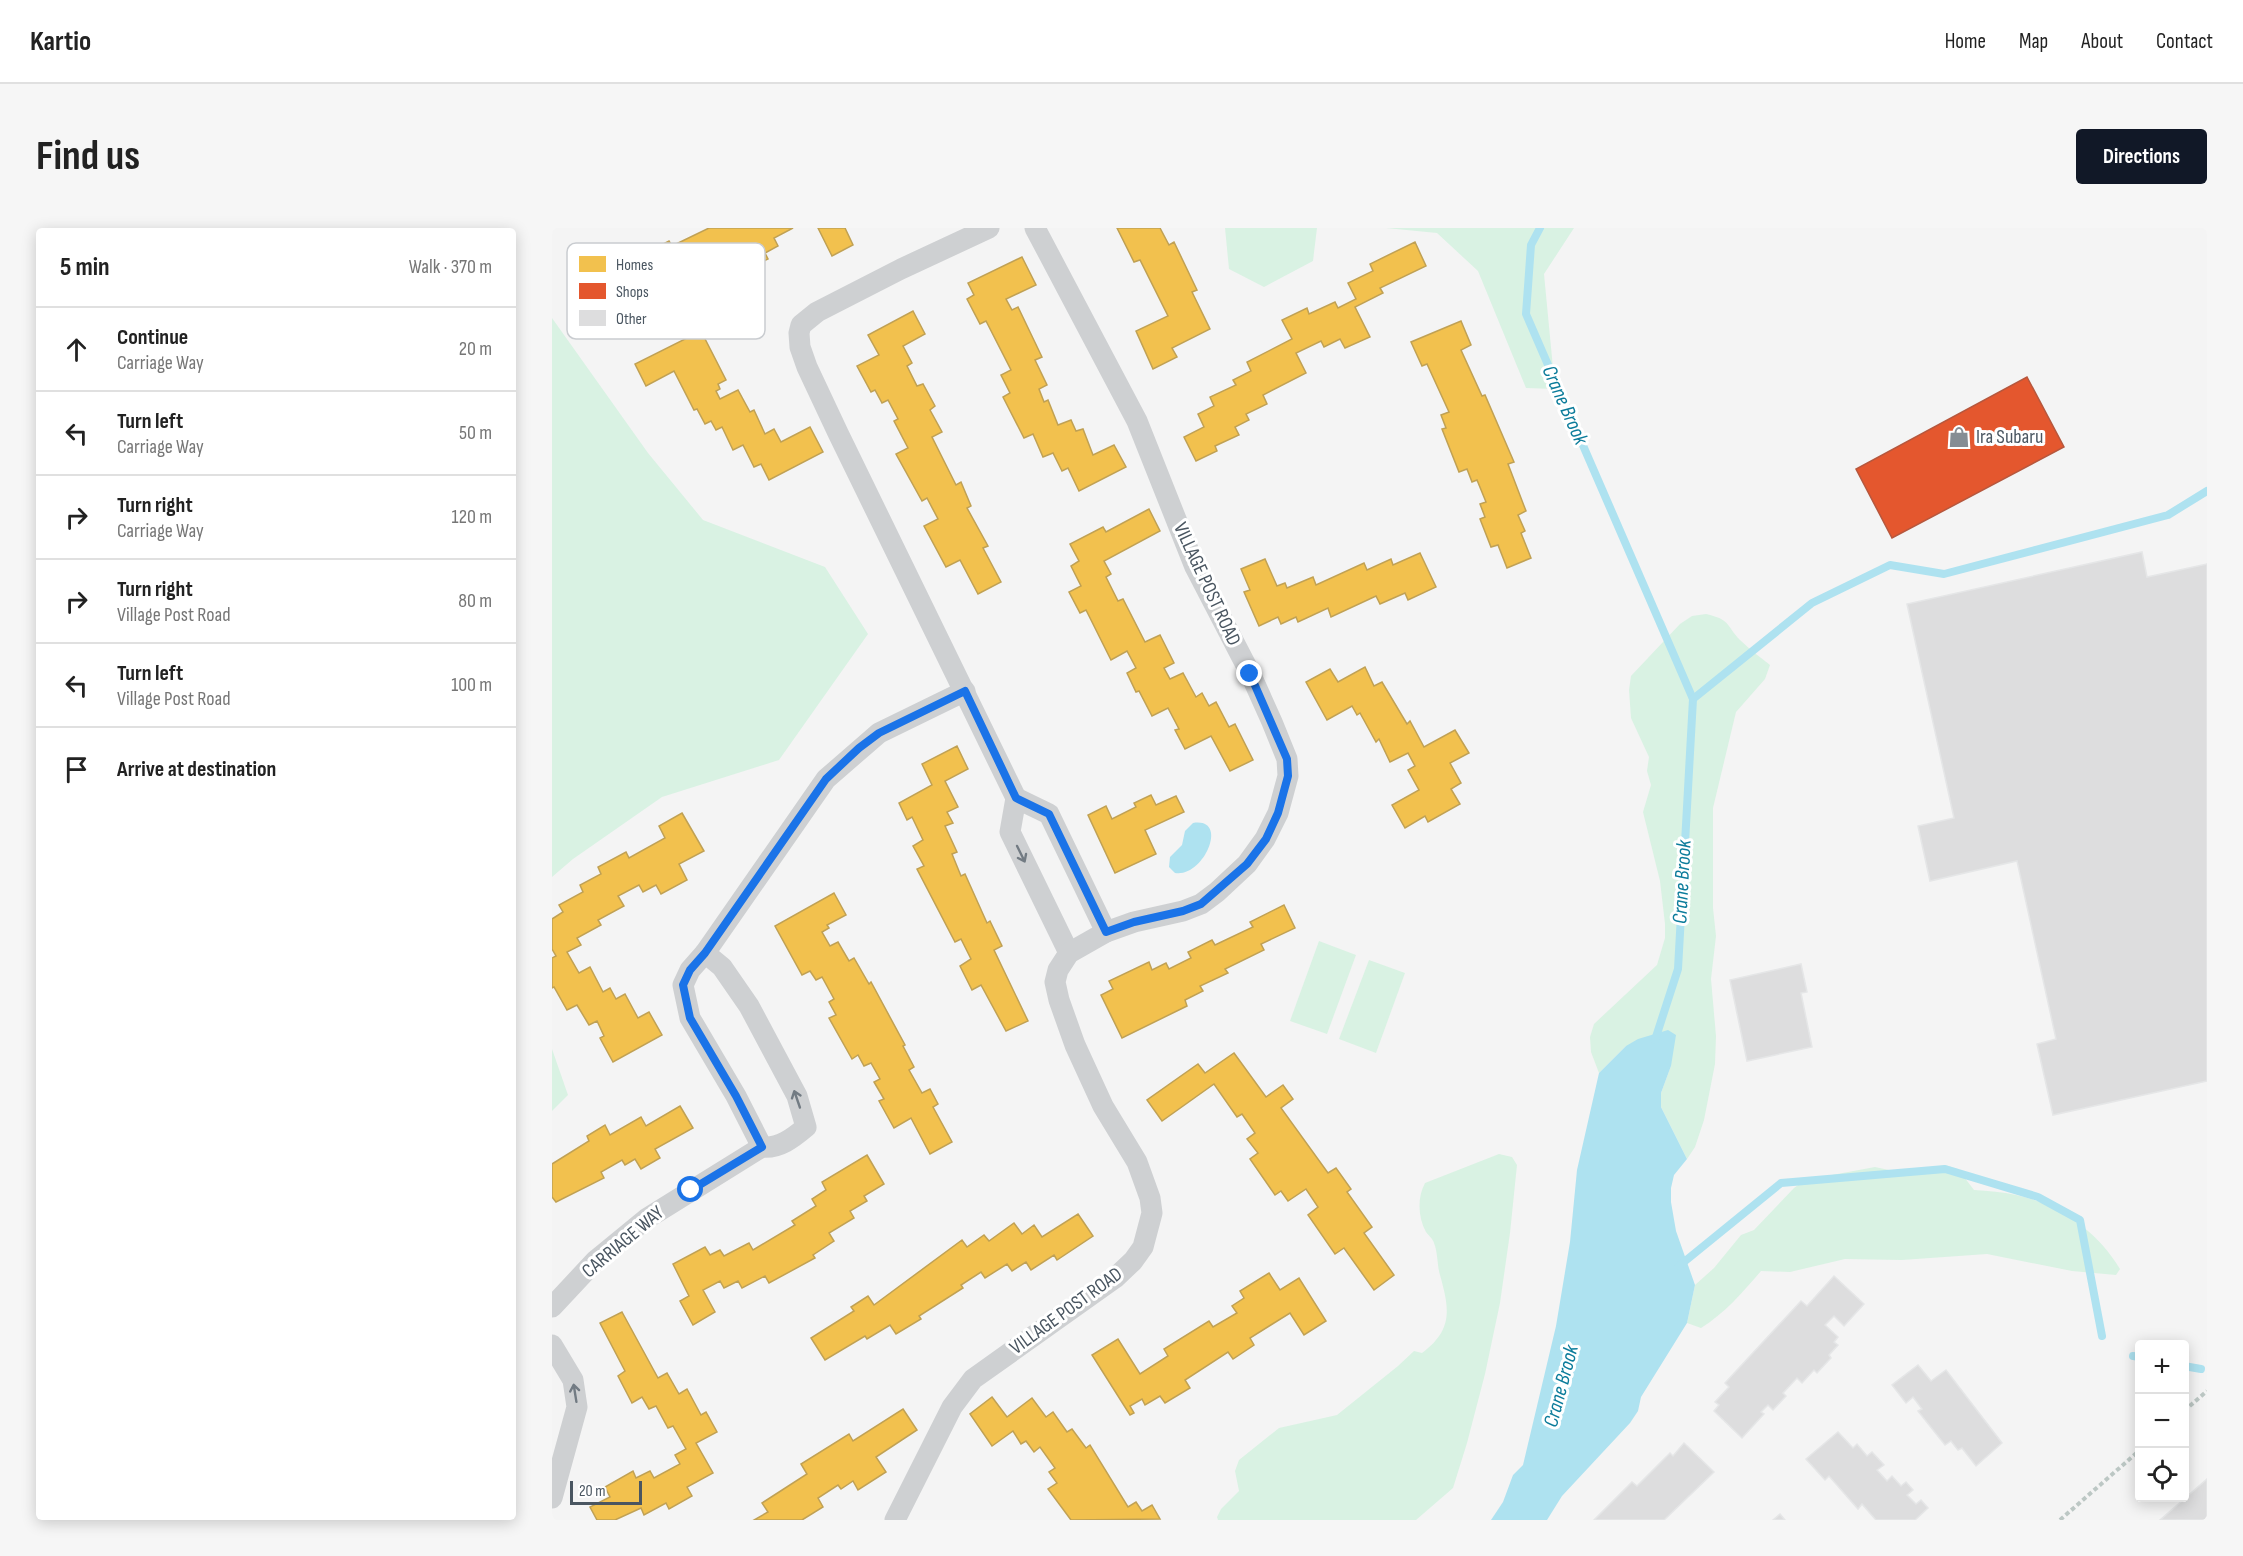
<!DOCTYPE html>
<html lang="en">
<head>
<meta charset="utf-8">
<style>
	:root { --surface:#fff; --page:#f6f6f6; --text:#222; --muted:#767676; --line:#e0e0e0; --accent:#111827 }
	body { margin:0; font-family:"Sofia Sans Condensed",sans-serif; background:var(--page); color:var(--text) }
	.controls { position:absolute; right:18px; bottom:18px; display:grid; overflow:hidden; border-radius:6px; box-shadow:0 3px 15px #0003 }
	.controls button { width:54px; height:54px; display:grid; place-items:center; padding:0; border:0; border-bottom:2px solid var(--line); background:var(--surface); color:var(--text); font:30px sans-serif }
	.scale { position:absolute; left:18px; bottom:15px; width:72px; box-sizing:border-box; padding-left:6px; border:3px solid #4a5661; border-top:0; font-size:16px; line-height:21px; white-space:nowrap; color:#4a5661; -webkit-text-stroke:4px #fff; paint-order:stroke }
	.stop { position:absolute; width:18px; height:18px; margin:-14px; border:4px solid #1a73e8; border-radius:50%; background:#fff }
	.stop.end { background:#1a73e8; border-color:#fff; box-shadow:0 2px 6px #0008 }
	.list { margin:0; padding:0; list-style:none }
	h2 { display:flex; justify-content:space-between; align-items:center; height:78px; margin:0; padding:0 24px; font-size:26px }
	h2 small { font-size:20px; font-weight:400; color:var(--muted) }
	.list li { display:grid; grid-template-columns:39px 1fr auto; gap:18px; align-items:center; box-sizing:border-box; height:84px; padding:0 24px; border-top:2px solid var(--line) }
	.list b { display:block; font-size:22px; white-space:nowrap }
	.list p { margin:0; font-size:20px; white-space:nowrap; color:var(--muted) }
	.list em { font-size:20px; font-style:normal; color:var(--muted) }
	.icon { flex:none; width:33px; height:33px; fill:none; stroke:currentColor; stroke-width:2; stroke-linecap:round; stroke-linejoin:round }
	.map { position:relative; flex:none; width:1655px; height:1292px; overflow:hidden; border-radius:6px }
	header { display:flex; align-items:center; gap:36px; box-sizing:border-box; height:84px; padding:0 30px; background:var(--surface); border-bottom:2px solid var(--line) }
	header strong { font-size:28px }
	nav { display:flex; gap:33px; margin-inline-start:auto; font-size:21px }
	.intro { display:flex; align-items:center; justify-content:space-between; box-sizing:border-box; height:144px; padding:0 36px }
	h1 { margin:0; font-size:42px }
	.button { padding:15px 27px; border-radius:6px; background:var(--accent); color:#fff; font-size:21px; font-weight:700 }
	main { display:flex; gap:36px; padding:0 36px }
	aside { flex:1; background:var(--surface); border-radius:6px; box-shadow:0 3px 15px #0003 }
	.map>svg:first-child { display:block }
	.green { fill:#d9f2e3 }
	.water { fill:#aee2f0 }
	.homes { fill:#f2c14e; stroke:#c0a154; stroke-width:1.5 }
	.shops { fill:#e4572e; stroke:#b6573d; stroke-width:1.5 }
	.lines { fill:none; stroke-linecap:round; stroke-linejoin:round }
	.stream { stroke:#aee2f0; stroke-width:8 }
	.building { fill:#ddddde; stroke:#e5e6e7; stroke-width:1.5 }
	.path { stroke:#bcc7c4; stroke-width:4; stroke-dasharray:4.5 3; stroke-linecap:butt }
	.minor { stroke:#ced0d2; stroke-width:21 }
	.oneway { stroke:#727b83 }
	.route { stroke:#1a73e8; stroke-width:8 }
	.labels { text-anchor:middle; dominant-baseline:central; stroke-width:6; stroke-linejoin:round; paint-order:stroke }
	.poi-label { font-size:20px; fill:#4a5661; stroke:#fff; text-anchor:start }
	.street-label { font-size:20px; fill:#4a5661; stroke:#fff }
	.water-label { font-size:21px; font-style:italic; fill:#0c7c9b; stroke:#fff }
	.key { fill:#fff; stroke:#c9ccd0; stroke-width:1.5 }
	.key-label { font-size:16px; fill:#4a5661 }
</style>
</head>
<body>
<header>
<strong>Kartio</strong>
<nav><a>Home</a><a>Map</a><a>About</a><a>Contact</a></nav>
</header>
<div class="intro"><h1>Find us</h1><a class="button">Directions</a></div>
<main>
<aside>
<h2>5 min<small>Walk · 370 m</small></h2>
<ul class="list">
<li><svg class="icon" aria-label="ahead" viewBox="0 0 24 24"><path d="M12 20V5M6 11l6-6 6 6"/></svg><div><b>Continue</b><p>Carriage Way</p></div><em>20 m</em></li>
<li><svg class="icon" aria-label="left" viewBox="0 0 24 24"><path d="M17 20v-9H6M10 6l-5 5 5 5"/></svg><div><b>Turn left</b><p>Carriage Way</p></div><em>50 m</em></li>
<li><svg class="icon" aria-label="right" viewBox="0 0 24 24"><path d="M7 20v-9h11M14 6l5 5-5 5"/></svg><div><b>Turn right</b><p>Carriage Way</p></div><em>120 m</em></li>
<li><svg class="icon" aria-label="right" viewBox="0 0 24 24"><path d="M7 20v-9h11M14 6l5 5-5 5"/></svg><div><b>Turn right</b><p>Village Post Road</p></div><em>80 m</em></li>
<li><svg class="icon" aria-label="left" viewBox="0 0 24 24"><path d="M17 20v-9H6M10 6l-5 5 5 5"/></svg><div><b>Turn left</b><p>Village Post Road</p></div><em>100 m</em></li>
<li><svg class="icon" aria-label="arrive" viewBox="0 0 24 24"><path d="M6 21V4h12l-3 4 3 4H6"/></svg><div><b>Arrive at destination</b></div></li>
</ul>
</aside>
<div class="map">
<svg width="1655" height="1292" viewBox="0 0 1655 1292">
	<rect width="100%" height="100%" fill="#f4f4f4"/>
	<g class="green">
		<polygon points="673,0 765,0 761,33 712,59 677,41"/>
		<polygon points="834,0 1022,0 992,46 1003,161 974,160 926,43 885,5"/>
		<polygon points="0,90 96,225 151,292 273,339 316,406 227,532 110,569 21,631 0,649"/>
		<path d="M1154,386C1179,392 1173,396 1188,412C1197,421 1208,429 1218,437L1213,451L1184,484L1161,580V680L1164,708L1159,751L1164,808L1163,836L1152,892L1143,919L1135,931L1109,879V865L1119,838L1074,818L1047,845L1039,824L1038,809L1042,796L1105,737L1113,710V696L1108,653L1091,584L1099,557L1095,543L1097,529L1079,490L1077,462L1079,448L1128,396L1140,388Z"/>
		<polygon points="767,713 804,727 775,806 738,793"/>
		<polygon points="817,732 853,745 824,825 787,811"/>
		<polygon points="0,821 16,867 0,883"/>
		<path d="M947,926L960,929L965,937L958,1005L948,1075L933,1146L915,1215L901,1260L864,1292H666L665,1289L669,1281L687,1263L683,1243L687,1232L727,1200L785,1187L846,1138L862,1123L870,1125C902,1101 897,1080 888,1047C885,1037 886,1025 882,1015C881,1011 877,1008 874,1004C866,989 865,970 873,955Z"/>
		<path d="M1393,937L1406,941L1422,962C1436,963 1451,964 1464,967C1507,976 1546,1004 1568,1041L1564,1047L1520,1043L1435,1026L1350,1032L1293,1031L1238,1044L1209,1043C1190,1065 1173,1085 1149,1100L1135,1095L1143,1057L1162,1040L1189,1007L1202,1002L1242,960L1253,952L1323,939L1351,945Z"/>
	</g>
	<g class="water">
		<path d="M641,595C678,589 652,650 623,645L617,639L618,629L630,617L633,603Z"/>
		<polygon points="1116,802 1124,807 1119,838 1109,865 1109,879 1135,931 1122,947 1119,960 1119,974 1124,1003 1143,1057 1135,1095 1089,1169 1086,1183 1078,1195 1010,1268 995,1292 939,1292 951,1274 961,1247 971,1237 1004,1098 1018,1014 1025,942 1047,845 1074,818 1086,811"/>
	</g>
	<g class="homes">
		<polygon points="157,0 241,0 222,10 226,18 213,25 216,31 175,51 172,44 160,50 156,41 132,52 130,48 120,53 124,61 97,75 86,52 42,73 31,51 79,28 81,32 117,13 120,18"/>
		<polygon points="266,0 293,0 301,17 280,28"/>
		<polygon points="565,0 608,0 617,17 622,14 645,62 640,64 658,101 620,120 625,129 601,141 584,103 616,88 588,32 582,34"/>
		<polygon points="863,14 874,38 828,60 831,65 803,79 818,109 793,120 788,111 772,119 769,113 744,125 754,145 711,167 715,176 694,186 697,192 683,199 687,207 663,218 665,223 644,233 632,209 652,199 646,186 662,178 658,169 684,157 681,152 699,143 695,134 740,111 730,92 755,80 757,86 783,74 786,80 804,71 796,55 821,43 818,36"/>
		<polygon points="470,29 484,57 454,71 460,82 466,79 490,129 483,132 495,157 487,161 492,174 496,172 506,197 519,192 524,203 531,201 541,227 562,217 574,239 527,263 516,240 510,243 501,225 491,229 481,206 472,210 451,169 458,165 449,147 459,142 434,93 428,96 415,71 422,67 416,55"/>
		<polygon points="361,83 373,106 351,118 360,135 355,138 365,158 371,156 383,178 378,182 390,204 380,209 404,257 409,254 419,278 415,280 436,318 431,320 449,354 426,366 408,332 394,339 372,298 386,291 375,270 370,273 344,226 356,220 342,193 346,191 336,172 330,175 323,162 319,164 305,138 327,127 316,107"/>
		<polygon points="909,93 919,117 909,122 930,168 933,167 962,234 956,236 974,283 966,287 973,303 969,305 979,330 955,340 946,317 939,319 928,291 933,289 928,276 934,274 925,252 920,254 915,241 907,244 890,201 894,200 889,187 897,184 875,136 870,138 859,114"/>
		<polygon points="149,103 174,152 166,156 168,161 164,163 168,171 186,162 198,184 202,182 213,206 222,201 229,214 258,199 271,224 217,252 209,236 202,239 191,217 181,222 170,199 164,202 159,193 153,196 145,181 142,182 122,143 94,158 83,136"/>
		<polygon points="597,281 608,303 552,333 559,346 554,349 566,373 571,371 593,414 608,407 622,435 612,440 618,451 631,445 644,469 650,465 657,478 664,474 677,499 683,496 701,532 678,543 659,508 633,521 623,502 627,501 616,480 600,488 587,463 584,464 575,445 584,440 575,423 559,432 534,382 528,385 517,364 529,358 519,338 527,333 518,316 551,299 554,304"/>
		<polygon points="868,325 884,359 856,372 853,365 828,376 824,368 779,389 776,380 746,394 744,389 729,396 726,389 707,398 692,364 698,362 689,341 713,331 725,358 733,355 735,360 761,349 764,357 812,335 815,342 839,331 841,337"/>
		<polygon points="813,439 822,458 830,454 855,496 858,493 872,519 903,502 917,525 898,535 909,555 899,561 908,576 876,594 873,588 853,600 840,577 867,562 856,542 863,538 856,525 838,534 827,511 824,514 808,485 805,487 800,478 775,492 754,454 778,441 786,454"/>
		<polygon points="405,518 416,541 393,553 406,579 395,584 401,595 393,598 405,624 400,626 409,648 413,646 435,695 438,693 450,718 442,722 476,793 454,803 429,757 420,762 408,738 419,731 409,711 403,714 365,641 372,638 361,618 371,612 360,589 355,592 347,575 380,557 370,536"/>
		<polygon points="599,567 604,577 624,568 632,584 593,602 604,626 563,645 536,587 554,578 560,591 584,579 582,575"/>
		<polygon points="130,585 152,623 127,636 135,652 109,666 104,657 91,664 87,657 66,668 72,678 46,692 49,697 25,710 29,717 15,724 27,745 38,739 51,764 58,760 64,771 73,766 86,790 97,784 110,807 61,834 48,810 52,808 45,793 37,797 25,777 15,782 2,759 0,760 0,730 4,728 0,721 0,691 11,684 7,677 31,664 28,657 49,646 46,639 74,624 77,630 113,610 107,598"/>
		<polygon points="282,665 294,687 275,697 277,700 270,704 278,718 286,714 297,733 302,730 317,756 319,754 353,817 351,818 362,839 357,842 370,865 378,861 386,876 381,879 400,914 378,926 359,890 342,900 327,873 332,871 322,854 328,851 319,835 312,838 306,827 300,831 277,790 284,787 277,774 282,771 270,749 264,752 258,743 250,747 223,698"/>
		<polygon points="732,677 743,700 709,716 712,722 673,741 676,745 648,758 651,763 633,772 635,778 570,810 549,767 561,761 557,753 597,734 600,742 614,735 617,741 639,730 636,724 660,712 663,717 701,699 698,694"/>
		<polygon points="682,825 714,869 731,857 741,871 729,880 776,945 784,940 799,961 795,964 820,999 812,1005 842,1047 822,1062 792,1020 783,1026 756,987 766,979 754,961 736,973 729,963 723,967 698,931 706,925 695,911 703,905 690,886 685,889 662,856 610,893 595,872 646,836 653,845"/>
		<polygon points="128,878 141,900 103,921 108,930 89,941 83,931 73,937 70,932 49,944 52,950 4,974 0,969 0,936 37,913 35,908 53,897 58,907 89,889 94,898"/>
		<polygon points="315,927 332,956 312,968 315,973 298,983 302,990 277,1005 282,1013 261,1027 263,1030 217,1055 213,1048 190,1060 186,1053 172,1060 168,1053 151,1062 163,1084 141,1097 128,1073 137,1068 121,1036 153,1019 158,1027 168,1022 172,1028 197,1015 201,1022 243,997 240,993 264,978 260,971 274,962 270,954"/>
		<polygon points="526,986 541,1008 505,1032 502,1027 479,1042 474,1034 460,1043 455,1036 433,1050 429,1044 409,1057 411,1060 367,1088 369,1091 344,1106 338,1097 315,1111 313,1108 273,1132 259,1110 302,1083 299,1079 316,1068 322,1077 410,1012 415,1019 432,1007 437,1013 462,995 470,1006 482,997 490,1009"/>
		<polygon points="717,1045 728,1062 747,1050 774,1093 752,1107 738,1085 698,1110 702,1117 681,1131 676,1124 633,1152 638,1160 613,1175 608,1168 593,1177 590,1171 578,1178 582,1185 578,1187 540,1127 566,1111 588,1146 616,1128 612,1121 657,1093 661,1099 685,1085 680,1078 692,1070 688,1063"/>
		<polygon points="70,1084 106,1150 115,1145 127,1166 135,1161 149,1187 154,1184 165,1204 144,1215 161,1245 135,1259 140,1268 117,1281 114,1275 92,1287 89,1280 63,1292 45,1292 38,1279 58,1269 53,1259 81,1243 84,1250 98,1243 102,1250 128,1236 123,1227 134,1221 121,1198 116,1200 104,1178 97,1181 90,1169 80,1175 66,1148 73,1143 48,1095"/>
		<polygon points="440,1169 455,1189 480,1170 494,1189 501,1184 515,1204 520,1201 534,1220 538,1217 576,1279 584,1274 590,1283 600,1277 608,1291 519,1292 496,1261 505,1255 497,1244 503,1240 488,1219 482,1224 474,1213 469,1216 461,1203 440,1218 418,1186"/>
		<polygon points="351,1181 365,1202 324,1229 334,1244 306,1262 301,1253 289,1261 286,1257 266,1270 271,1279 250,1292 202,1292 216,1284 210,1275 255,1246 249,1236 297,1206 301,1213"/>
	</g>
	<polygon class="shops" points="1475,149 1512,219 1340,310 1304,241"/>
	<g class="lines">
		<g class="stream">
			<polyline points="988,0 979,17 974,86 1141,471 1126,741 1103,812"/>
			<polyline points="1141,471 1260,375 1338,337 1392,346 1616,287 1655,263"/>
			<polyline points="1127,1038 1229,955 1393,941 1486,969 1528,992 1550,1108"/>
			<polyline points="1581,1128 1588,1129"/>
			<polyline points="1632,1138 1649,1141"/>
		</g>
	</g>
	<g class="building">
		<polygon points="1590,324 1595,349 1655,336 1655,853 1501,887 1485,816 1504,811 1465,633 1378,653 1366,598 1402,590 1355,376"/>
		<polygon points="1249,736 1255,764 1249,765 1260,819 1195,833 1178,752"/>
		<polygon points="1282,1048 1312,1076 1292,1098 1282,1088 1273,1097 1286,1109 1282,1114 1286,1117 1277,1127 1279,1130 1265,1145 1262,1142 1250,1155 1245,1150 1231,1165 1234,1168 1221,1182 1216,1177 1209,1184 1212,1186 1190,1210 1162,1183 1167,1177 1163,1174 1177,1159 1173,1155 1249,1073 1255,1078"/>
		<polygon points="1366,1137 1379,1153 1394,1142 1450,1215 1424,1238 1410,1220 1406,1222 1399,1213 1393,1217 1366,1183 1370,1181 1361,1169 1354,1175 1340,1157"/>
		<polygon points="1286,1204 1301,1220 1305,1216 1315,1228 1320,1224 1332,1237 1325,1242 1335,1253 1340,1248 1349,1258 1354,1254 1361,1262 1355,1267 1364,1276 1369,1272 1376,1280 1363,1292 1324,1292 1310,1276 1306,1281 1277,1248 1273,1252 1254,1231"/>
		<polygon points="1132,1215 1162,1244 1112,1292 1042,1292 1080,1254 1085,1258 1118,1225 1121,1228"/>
		<polygon points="1655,1251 1655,1292 1608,1292"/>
		<polygon points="1228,1286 1233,1292 1221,1292"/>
	</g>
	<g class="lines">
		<g class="path">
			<polyline points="1632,1183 1655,1163"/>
			<polyline points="1508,1292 1588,1222"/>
		</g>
		<g class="minor">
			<polyline points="437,0 349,41 265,84 249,97 247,105 248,119 255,139 286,205 464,570"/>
			<polyline points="517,725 458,604 464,570 497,586 554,704"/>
			<polyline points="210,919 184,868 138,790 131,757 138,742 153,725 274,551 327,505 413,463"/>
			<path d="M0,1079L44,1032L94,991L210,919C227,921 241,910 254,899L245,868L197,778L170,739L153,725"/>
			<polyline points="0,1117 21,1152 25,1179 0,1270"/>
			<polyline points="343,1292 400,1179 421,1151 563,1050 581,1033 591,1019 600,985 598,970 585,934 551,878 523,817 507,772 503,754 506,742 517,725 554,704 582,694 631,683 649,676 665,664 695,636 713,611 726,585 736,548 735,531 720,494 698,445 643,339 585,193 483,0"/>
		</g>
	</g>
	<defs><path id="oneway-shaft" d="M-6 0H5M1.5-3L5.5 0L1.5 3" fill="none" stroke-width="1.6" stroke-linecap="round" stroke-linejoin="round" transform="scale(1.5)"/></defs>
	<g class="oneway">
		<use href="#oneway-shaft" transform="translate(469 626) rotate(64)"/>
		<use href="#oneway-shaft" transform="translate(245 871) rotate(-109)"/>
		<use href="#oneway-shaft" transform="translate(23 1165) rotate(-99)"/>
	</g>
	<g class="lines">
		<polyline class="route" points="139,962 210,919 184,868 138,790 131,757 138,742 153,725 274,551 307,520 327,505 413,463 464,570 497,586 554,704 582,694 631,683 649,676 695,636 714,611 726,585 736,548 735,531 698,446"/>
	</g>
	<defs>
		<symbol id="shop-bare" viewBox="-9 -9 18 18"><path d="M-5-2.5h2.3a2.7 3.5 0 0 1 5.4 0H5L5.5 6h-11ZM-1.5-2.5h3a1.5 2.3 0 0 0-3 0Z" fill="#868d94" stroke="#fff" stroke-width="2.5" paint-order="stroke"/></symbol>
	</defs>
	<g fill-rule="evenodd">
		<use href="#shop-bare" x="1392" y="194" width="30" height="30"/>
	</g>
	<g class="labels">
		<g class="poi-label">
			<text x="1424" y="209">Ira Subaru</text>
		</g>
		<g class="street-label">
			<text transform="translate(655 356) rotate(65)">VILLAGE POST ROAD</text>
			<text transform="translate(71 1014) rotate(-40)">CARRIAGE WAY</text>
			<text transform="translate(514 1083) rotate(-36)">VILLAGE POST ROAD</text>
		</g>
		<g class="water-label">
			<text transform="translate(1013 177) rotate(66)">Crane Brook</text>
			<text transform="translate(1130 654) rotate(-87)">Crane Brook</text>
			<text transform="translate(1009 1158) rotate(-75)">Crane Brook</text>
		</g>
	</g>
	<rect x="15" y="15" width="198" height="96" rx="9" class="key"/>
	<rect x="27" y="28" width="27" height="16" fill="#f2c14e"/>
	<rect x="27" y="55" width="27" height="16" fill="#e4572e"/>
	<rect x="27" y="82" width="27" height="16" fill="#ddddde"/>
	<g class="key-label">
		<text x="64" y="42">Homes</text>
		<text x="64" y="69">Shops</text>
		<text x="64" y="96">Other</text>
	</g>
</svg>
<div class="controls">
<button>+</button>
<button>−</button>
<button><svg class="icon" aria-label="locate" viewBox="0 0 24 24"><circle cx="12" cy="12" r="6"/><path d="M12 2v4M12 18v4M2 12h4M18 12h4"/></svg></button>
</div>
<div class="scale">20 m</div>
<div class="stop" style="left:139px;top:962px"></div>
<div class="stop end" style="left:698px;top:446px"></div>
</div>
</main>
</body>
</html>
